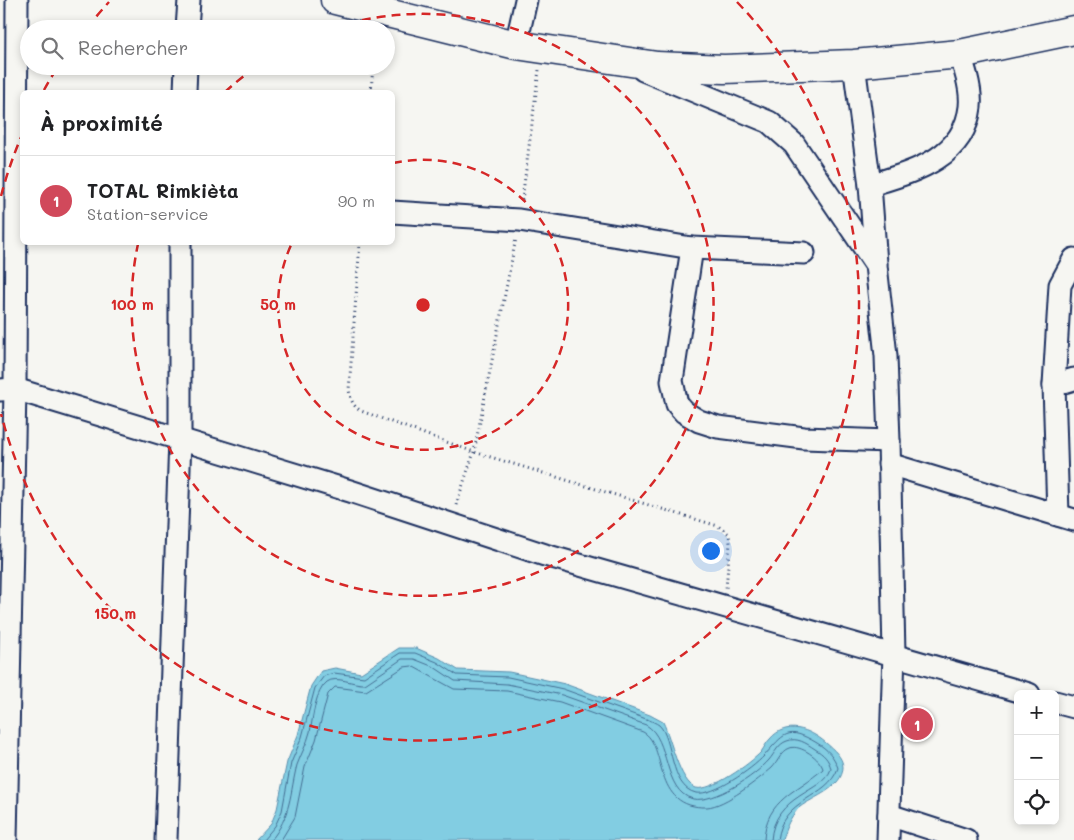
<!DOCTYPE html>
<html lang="fr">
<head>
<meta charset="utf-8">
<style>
	:root { --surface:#fff; --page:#f2f2f2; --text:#202124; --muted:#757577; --line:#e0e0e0; --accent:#d1495b }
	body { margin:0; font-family:Mali,sans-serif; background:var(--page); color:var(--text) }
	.controls { position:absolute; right:15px; bottom:15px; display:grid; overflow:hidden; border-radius:8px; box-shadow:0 2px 8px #0003 }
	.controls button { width:45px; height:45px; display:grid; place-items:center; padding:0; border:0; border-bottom:1px solid var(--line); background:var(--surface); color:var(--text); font:25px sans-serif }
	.you { position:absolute; left:710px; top:550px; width:18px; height:18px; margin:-12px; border:4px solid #fff; border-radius:50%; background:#1a73e8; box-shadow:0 0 0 8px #1a73e833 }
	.badge { display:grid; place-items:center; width:32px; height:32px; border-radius:50%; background:var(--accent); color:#fff; font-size:16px; font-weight:700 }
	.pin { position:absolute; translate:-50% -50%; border:2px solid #fff; box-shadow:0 1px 5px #0006 }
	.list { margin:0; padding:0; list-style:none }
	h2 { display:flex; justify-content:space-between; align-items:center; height:65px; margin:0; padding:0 20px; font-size:21px }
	h2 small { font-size:16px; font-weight:400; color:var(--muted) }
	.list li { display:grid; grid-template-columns:32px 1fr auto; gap:15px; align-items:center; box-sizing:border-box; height:90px; padding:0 20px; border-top:1px solid var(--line) }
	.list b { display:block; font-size:19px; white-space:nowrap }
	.list p { margin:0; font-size:16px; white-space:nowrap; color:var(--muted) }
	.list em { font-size:16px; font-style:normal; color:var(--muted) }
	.icon { flex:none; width:28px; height:28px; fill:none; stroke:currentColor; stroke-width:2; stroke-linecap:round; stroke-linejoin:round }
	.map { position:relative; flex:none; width:1074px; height:840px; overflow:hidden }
	.search { position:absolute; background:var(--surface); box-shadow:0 2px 8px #0003; left:20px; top:20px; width:375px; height:55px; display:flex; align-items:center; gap:12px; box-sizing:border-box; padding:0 18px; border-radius:28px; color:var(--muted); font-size:19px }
	.panel { position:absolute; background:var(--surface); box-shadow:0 2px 8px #0003; left:20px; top:90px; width:375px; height:155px; border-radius:8px }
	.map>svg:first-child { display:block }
	.water { fill:#82cde2; stroke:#598ead }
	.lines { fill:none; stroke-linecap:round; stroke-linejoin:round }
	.shore { stroke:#446e93; stroke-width:1 }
	.street-casing { stroke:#1b2f5e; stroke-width:25 }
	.secondary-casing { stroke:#1b2f5e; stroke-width:31 }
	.path { stroke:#1b2f5e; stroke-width:3; stroke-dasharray:1 4; stroke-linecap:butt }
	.street { stroke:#f6f6f2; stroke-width:21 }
	.secondary { stroke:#f6f6f2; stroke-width:28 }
	.ring { fill:none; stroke:#d62828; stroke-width:2.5; stroke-dasharray:9 6 }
	.centre { fill:#d62828; stroke:#f6f6f2; stroke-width:2.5 }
	.ring-label { font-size:15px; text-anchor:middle; font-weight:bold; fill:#d62828; stroke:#f6f6f2; stroke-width:5; stroke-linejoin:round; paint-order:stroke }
</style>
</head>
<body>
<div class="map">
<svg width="1074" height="840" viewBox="0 0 1074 840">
	<rect width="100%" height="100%" fill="#f6f6f2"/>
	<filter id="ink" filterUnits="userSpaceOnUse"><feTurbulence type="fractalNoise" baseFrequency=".02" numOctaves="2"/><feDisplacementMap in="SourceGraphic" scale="10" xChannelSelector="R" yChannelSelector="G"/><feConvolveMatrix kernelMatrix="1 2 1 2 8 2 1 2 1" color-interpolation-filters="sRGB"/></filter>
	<g filter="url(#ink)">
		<path class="water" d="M399,648H416L439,658L458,670L509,672L565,684L650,715L663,722C671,738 679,782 696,788C711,792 751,763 761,752C764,748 766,743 770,739C786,720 810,729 826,743C833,749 843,757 843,767C843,788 813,797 800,807C791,815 785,829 782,840H256L271,824L277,809L287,762L298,735L311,686L321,671L335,668L361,673Z"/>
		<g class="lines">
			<g class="shore">
				<path d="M263,840L275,826L282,811L291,763L302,737L315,688L324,676L334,673L364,677L400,653H415L437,662L457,675L508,677L563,689L649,720C652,721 656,723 659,725C674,739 669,787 696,793C714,796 752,769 764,756C784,734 787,725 817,743C827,749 834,756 838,768C828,799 782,797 777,840"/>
				<path d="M271,840C291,817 290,792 297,765C301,754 307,744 310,732C313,718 315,691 327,682C336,675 354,685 365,684L402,659H414L434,667L455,681L507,684L562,695L646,725C671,739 662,791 693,799C715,803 755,776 769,760C775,753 778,744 787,741C797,737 806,743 815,749C823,754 829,759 831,769C823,793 774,794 771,840"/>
				<path d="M281,840L295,817L305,767L316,740L328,694L335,687L366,691L404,667L412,666L454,689L507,691L560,702L643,732C668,745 651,809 707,807C725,806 758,780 772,768C778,762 781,751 790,748C800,744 821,759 823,769C799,791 765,799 764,840"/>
			</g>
			<defs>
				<g id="street">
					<polyline points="187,29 189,0"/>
					<polyline points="516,45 526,0"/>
					<polyline points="854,64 870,185 876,263"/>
					<polyline points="643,70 769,122 794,144 876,265 886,356 889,441 894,653 888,840"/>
					<polyline points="185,92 186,66"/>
					<path d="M870,185C912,172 964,159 970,107C972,90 965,70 960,54"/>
					<polyline points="392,212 519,220 692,248 804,253"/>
					<polyline points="692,248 672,381 677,404 684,412 699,421 718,427 804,438 889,441"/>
					<polyline points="1054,385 1074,379"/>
					<polyline points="0,390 15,389 350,491 545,555 1029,694"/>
					<polyline points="889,464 1074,520"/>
					<polyline points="1058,515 1054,385 1060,285 1074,259"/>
					<polyline points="1055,702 1074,707"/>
					<polyline points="889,815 966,840"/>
					<polyline points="6,840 15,389 17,0"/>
					<polyline points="166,840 180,439 180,242"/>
				</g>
				<polyline id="secondary" points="335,0 516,45 657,66 724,69 854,64 960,54 1074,30"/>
			</defs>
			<use href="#street" class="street-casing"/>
			<use href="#secondary" class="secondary-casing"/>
			<g class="path">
				<polyline points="371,92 373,66"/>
				<polyline points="522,200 539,70"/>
				<path d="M360,242L349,390C351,400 352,405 361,411L474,452L718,526L729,534L730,543L726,588"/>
				<polyline points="456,505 474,452 516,238"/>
			</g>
			<use href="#street" class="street"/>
			<use href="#secondary" class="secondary"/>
		</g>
	</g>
	<g class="ring">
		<path d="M393 163A145 145 0 1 1 292 243"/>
		<path d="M225 92A291 291 0 0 1 256 67M333 28A291 291 0 1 1 138 244"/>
		<path d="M1 196A436 436 0 0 1 22 135M44 90A436 436 0 0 1 57 68M87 28A436 436 0 0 1 109 2M737 2A436 436 0 1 1 1 414"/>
	</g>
	<circle cx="423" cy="305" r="8" class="centre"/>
	<g class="ring-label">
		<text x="278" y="310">50 m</text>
		<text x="132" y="310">100 m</text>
		<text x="115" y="619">150 m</text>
	</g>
</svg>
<div class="controls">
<button>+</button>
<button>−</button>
<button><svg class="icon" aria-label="locate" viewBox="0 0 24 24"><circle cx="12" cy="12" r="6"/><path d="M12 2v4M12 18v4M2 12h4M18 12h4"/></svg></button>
</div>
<div class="you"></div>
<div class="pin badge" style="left:917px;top:724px">1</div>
<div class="search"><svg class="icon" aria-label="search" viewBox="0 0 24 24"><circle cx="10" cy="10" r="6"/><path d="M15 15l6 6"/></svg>Rechercher</div>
<section class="panel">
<h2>À proximité<small></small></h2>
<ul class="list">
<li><span class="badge">1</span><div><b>TOTAL Rimkièta</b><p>Station-service</p></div><em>90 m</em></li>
</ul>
</section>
</div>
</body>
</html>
